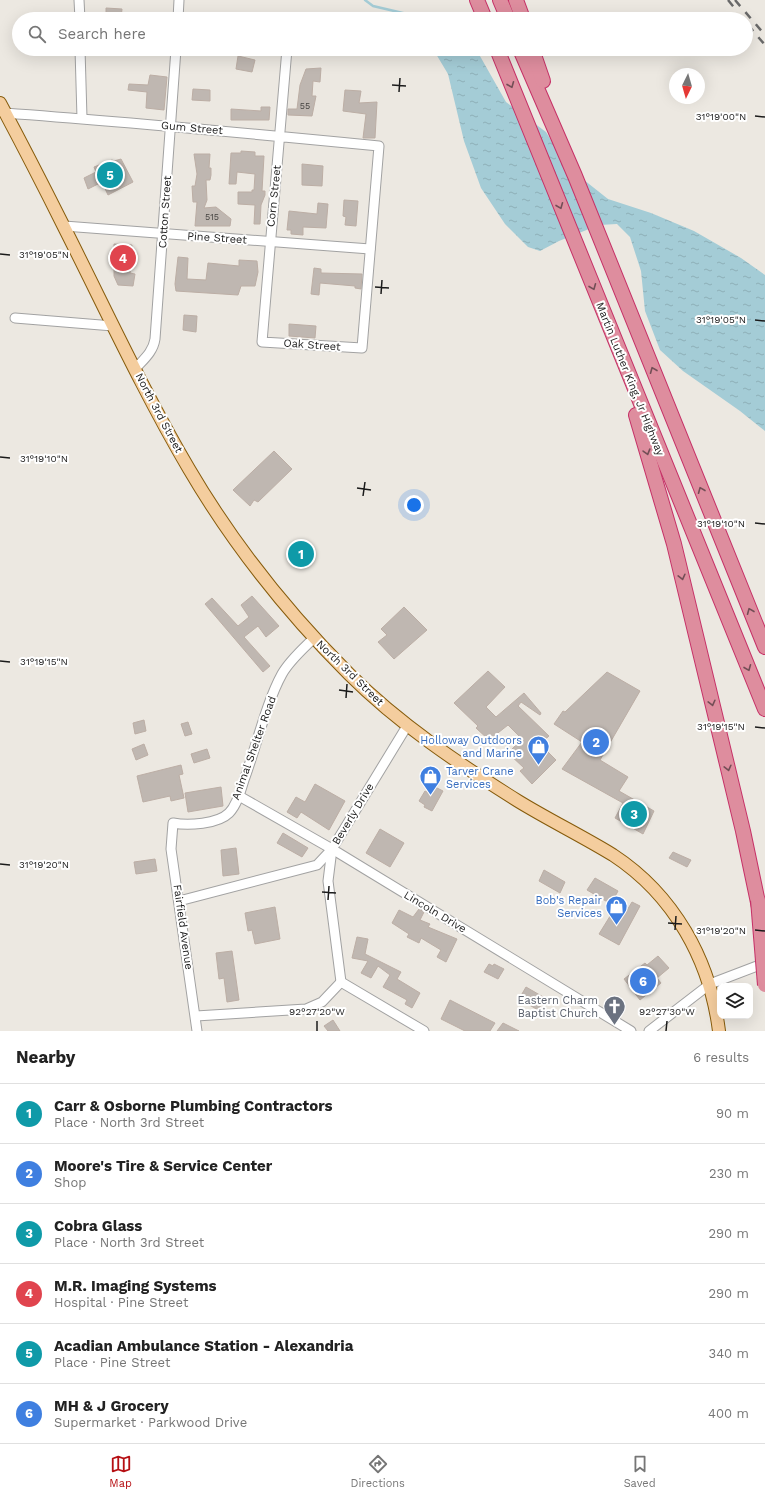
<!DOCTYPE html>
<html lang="en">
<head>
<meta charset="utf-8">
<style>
	:root { --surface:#fff; --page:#f2f2f2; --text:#222; --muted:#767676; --line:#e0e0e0; --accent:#b60f13 }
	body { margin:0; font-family:"Work Sans",sans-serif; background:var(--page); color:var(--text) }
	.controls { position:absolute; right:12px; bottom:12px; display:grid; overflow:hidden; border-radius:8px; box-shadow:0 4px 16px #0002 }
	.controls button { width:36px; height:36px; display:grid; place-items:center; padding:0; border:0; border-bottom:1px solid var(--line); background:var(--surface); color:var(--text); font:20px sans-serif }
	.compass { position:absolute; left:669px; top:68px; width:36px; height:36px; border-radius:50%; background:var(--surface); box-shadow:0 4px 16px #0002; rotate:185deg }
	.you { position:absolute; left:414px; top:505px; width:14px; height:14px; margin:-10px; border:3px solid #fff; border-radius:50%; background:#1a73e8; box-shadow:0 0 0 6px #1a73e833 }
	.badge { display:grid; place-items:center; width:26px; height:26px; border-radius:50%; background:var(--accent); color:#fff; font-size:13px; font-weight:700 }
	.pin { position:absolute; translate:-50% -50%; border:2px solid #fff; box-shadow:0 1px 4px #0006 }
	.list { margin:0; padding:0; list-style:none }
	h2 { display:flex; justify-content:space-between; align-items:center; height:52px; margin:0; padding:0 16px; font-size:17px }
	h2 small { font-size:13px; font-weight:400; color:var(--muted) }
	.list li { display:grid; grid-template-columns:26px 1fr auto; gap:12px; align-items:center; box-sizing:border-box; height:60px; padding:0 16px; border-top:1px solid var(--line) }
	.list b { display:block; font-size:15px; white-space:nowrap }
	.list p { margin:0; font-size:13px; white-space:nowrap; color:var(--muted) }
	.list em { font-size:13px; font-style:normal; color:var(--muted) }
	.icon { flex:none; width:22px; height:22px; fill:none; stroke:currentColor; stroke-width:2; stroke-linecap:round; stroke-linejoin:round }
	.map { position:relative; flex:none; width:765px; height:1031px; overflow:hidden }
	.search { position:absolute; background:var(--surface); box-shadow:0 4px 16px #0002; left:12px; right:12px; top:12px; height:44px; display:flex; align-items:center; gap:10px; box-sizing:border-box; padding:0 14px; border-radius:22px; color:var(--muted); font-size:15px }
	.sheet { height:412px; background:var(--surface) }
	nav { display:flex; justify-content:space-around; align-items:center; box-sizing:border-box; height:56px; border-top:1px solid var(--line); background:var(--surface); font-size:11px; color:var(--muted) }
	nav a { display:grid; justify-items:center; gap:2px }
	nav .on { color:var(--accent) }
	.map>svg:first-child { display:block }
	.water { fill:url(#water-ripples) }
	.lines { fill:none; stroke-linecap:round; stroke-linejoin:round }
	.stream { stroke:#a4ccd6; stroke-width:2.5 }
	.building { fill:#bfb7b1; stroke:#bcaea5 }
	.minor-casing { stroke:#a2a2a2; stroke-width:11 }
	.major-casing { stroke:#865b0b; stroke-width:14 }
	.highway-casing { stroke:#c63167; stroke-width:16 }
	.minor { stroke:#fff; stroke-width:9 }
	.major { stroke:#f4cd9e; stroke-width:12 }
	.highway { stroke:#de8d9e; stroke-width:14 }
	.rail { stroke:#696969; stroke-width:2.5; stroke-dasharray:8 8; stroke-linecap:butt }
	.highway-bridge-casing { stroke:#c63167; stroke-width:16; stroke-linecap:butt }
	.highway-bridge { stroke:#de8d9e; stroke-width:14 }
	.oneway { stroke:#734e56 }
	.ticks { fill:none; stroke:#1b1b1b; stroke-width:1.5 }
	.labels { text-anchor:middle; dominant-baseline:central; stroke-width:4; stroke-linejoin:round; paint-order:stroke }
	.number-label { font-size:9px; fill:#444240 }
	.street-label { font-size:11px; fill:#1b1b1b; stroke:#fff }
	.shop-label { font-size:11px; fill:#366cbe; stroke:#fff; text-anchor:end }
	.worship-label { font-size:11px; fill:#5b616d; stroke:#fff; text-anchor:end }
	.ticks-label { font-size:10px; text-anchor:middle; fill:#1b1b1b; stroke:#fff; stroke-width:4; stroke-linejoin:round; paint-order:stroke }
</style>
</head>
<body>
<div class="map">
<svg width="765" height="1031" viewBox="0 0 765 1031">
	<defs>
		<pattern id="water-ripples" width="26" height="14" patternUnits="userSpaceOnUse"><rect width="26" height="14" fill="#a4ccd6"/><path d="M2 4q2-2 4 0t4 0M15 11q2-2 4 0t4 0" fill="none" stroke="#8dafb7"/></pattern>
	</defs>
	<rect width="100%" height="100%" fill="#ece8e1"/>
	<polygon class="water" points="433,49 476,49 506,102 546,132 560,155 584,180 608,199 651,213 694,231 741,258 765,275 765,431 740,411 683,371 660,350 645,311 641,271 630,237 617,224 599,225 559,241 540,251 528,247 505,224 481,188 464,141 448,74"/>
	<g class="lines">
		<polyline class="stream" points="365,0 373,6 407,14"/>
	</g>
	<g class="building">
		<polygon points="106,8 122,9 121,19 106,19"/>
		<polygon points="238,56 255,60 252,72 236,69"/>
		<polygon points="321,68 320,82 313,81 312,96 316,96 312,116 288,115 288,109 297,109 300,85 306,69"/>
		<polygon points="150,75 167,77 164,110 146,108 147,92 128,90 129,84 148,85"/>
		<polygon points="193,89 210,90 210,101 192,100"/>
		<polygon points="345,90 361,91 359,103 377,102 375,138 363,138 366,114 343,111"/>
		<polygon points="261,107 270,107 269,120 231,120 231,109 261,111"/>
		<polygon points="241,151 255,152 255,156 264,156 262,191 265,191 265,195 261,205 260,224 254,224 255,205 238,204 238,192 252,192 252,190 254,190 255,174 237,172 236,184 229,184 231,153 241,153"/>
		<polygon points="194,154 210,154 209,168 211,168 211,175 210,180 206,180 207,200 204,208 216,207 231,219 230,226 195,226 197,202 193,202 192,186 195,186 197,174"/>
		<polygon points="121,159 133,182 108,195 102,182 88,189 84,178 96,172 94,167 112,160 114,161"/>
		<polygon points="302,164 323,166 322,186 302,185"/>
		<polygon points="344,200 358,201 356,226 345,225 346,217 343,216"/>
		<polygon points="318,203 328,204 326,228 303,227 303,235 291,234 291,230 287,230 289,211 317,214"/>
		<polygon points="114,244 132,245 130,273 135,274 133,286 118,285 114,276"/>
		<polygon points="178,257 188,258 187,279 206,280 208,263 239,266 239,260 257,261 258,272 255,286 241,286 238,295 176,291 175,284"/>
		<polygon points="314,268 321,269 321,273 362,274 361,289 355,288 355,286 320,283 319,295 311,294"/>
		<polygon points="184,315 197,316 196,332 183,330"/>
		<polygon points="289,324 316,326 315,338 289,336"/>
		<polygon points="274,451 292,469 258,502 254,500 250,506 233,490"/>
		<polygon points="307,543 312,549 296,565 290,559"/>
		<polygon points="252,596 279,626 266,637 258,626 244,637 270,666 263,672 205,604 212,598 238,626 249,617 241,605"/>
		<polygon points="404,607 427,630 394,659 378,642 387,635 381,629"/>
		<polygon points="488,671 505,687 486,707 496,717 524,693 541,713 540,715 521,702 518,706 549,736 540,744 556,760 532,784 520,771 524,768 508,753 522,739 508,725 489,740 476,728 478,726 454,703"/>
		<polygon points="607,672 640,691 600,760 628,777 619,791 654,811 643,834 615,818 623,803 562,769 582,742 554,724 563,711 565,712"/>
		<polygon points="144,720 146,731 135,734 133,723"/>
		<polygon points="188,722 192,734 185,736 181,724"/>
		<polygon points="144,744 148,755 136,760 132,749"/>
		<polygon points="207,749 210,758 194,763 191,754"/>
		<polygon points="181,765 183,774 179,775 184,798 171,801 170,796 143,802 137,776"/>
		<polygon points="315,784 345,801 329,830 301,812 297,818 287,812 296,797 305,802"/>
		<polygon points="221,787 223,806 188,812 185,793"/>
		<polygon points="435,787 443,791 432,811 424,807 425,805 419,801 425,791 431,794"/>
		<polygon points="380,829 404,843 390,867 366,853"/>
		<polygon points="283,833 308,848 302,857 277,843"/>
		<polygon points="236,848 239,874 223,876 221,850"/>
		<polygon points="673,852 691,860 687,867 669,858"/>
		<polygon points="155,859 157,871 136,874 134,862"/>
		<polygon points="544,870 565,882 560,893 539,881"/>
		<polygon points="595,878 618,891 611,904 587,890"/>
		<polygon points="632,902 640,906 619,945 599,934 612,913 623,917"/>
		<polygon points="275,907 280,939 255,944 252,930 248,931 245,913"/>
		<polygon points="419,909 424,912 420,920 430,924 428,927 457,939 446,962 437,957 441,950 421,938 419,943 407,937 409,934 392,923 399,910 413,917"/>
		<polygon points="357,937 368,939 365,954 401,972 397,979 420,993 412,1008 405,1004 407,1000 383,987 390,975 378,966 371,978 361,973 368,961 352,958"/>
		<polygon points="232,951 239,1000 227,1002 224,978 219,979 216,953"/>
		<polygon points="658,956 669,968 657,978 661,983 640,1000 624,979 645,963 647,965"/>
		<polygon points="489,964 493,966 494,964 504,969 498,979 484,972"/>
		<polygon points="526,987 545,998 538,1010 519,999"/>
		<polygon points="450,1000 495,1023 490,1031 465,1031 441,1019"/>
		<polygon points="333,1020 340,1031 328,1031 324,1026"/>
		<polygon points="503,1023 519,1031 497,1031"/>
	</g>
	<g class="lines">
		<defs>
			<g id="minor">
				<polyline points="79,0 80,19"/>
				<polyline points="178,19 179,0"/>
				<polyline points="80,49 82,118"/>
				<path d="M5,113C130,122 255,134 379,146L362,348L262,342C270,244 279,147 287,49"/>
				<polyline points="64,226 370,249"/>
				<polyline points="15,318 113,326"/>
				<path d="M135,369C144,359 153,352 155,339L176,49"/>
				<polyline points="239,796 332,849 631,1031"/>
				<polyline points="179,901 317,865 332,849"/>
				<polyline points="341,982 328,881 332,849 407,726"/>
				<polyline points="341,982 424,1031"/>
				<polyline points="196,1016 306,1009 322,1002 341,982"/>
				<path d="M197,1031L171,849L173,823C188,826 218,824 229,813C237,805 241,790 244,780C256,748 266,703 282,674C290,660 303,649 314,638"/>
				<polyline points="649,1031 710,984 765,963"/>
			</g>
			<path id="major" d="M0,103C22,144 43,185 64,227C105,308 143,391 189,469C233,544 288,613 349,674C399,724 459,764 518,801C549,820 582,836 613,855C674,895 710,960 719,1031"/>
			<g id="highway">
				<polyline points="477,0 485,19"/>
				<polyline points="500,0 508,19"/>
				<polyline points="516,0 523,19"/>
				<polyline points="497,49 765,709"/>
				<polyline points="520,49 575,176 765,647"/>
				<polyline points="532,49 543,81"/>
				<polyline points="636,415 674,544 743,831 760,912"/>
			</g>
		</defs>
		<use href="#minor" class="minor-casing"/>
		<use href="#major" class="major-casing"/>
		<use href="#highway" class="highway-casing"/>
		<use href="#minor" class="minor"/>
		<use href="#major" class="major"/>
		<use href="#highway" class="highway"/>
		<g class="rail">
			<polyline points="728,0 737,11"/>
			<polyline points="735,0 765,35"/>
			<polyline points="748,25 765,45"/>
		</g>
		<defs>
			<polyline id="highway-bridge" points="758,900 765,985"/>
		</defs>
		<use href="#highway-bridge" class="highway-bridge-casing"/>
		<use href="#highway-bridge" class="highway-bridge"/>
	</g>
	<defs><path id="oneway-chevron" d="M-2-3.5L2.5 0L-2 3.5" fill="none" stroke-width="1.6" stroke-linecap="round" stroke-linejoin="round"/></defs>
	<g class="oneway">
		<use href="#oneway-chevron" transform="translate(511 85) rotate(68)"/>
		<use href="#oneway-chevron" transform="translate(560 206) rotate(68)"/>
		<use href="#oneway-chevron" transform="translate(593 287) rotate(68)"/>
		<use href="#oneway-chevron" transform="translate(653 370) rotate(-112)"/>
		<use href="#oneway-chevron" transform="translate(647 452) rotate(74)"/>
		<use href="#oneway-chevron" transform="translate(701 490) rotate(-112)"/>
		<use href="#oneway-chevron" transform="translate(682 577) rotate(76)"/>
		<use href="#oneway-chevron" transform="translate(750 611) rotate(-112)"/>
		<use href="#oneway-chevron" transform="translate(748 668) rotate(68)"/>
		<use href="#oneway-chevron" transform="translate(712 703) rotate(76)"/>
		<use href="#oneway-chevron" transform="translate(728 768) rotate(76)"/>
	</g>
	<path class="ticks" d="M392,85L406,86M399,92L400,78M755,116L765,117M0,254L10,255M375,287L389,288M381,294L382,280M755,320L765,321M0,457L10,458M357,488L371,490M363,496L365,482M755,523L765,524M0,661L10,662M339,690L353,692M346,698L347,684M755,727L765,728M0,864L10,865M322,892L336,893M328,900L329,886M668,923L682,924M675,930L676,916M755,930L765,931M317,1031V1021M666,1031L667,1021"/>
	<defs>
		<symbol id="shop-pin" viewBox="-11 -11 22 30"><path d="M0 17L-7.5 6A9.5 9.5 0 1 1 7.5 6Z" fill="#3f7fe0" stroke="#fff"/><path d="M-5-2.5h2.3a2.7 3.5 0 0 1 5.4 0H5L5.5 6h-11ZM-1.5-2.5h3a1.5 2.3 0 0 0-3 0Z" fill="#fff"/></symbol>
		<symbol id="church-pin" viewBox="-11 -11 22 30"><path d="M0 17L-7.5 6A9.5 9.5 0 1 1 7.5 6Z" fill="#6b7280" stroke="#fff"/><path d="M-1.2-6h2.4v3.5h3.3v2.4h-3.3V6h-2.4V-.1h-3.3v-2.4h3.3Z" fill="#fff"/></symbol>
	</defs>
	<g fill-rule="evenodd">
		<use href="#shop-pin" x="526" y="734" width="25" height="34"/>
		<use href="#shop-pin" x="418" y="764" width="25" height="34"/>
		<use href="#shop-pin" x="604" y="894" width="25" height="34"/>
		<use href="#church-pin" x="602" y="994" width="25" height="34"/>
	</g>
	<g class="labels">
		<g class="number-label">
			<text x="305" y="106">55</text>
			<text x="212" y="217">515</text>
		</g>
		<g class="street-label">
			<text transform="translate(192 128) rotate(5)">Gum Street</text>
			<text transform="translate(274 196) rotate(-84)">Corn Street</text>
			<text transform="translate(165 212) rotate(-86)">Cotton Street</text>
			<text transform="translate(217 238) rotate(4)">Pine Street</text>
			<text transform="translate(312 345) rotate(4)">Oak Street</text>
			<text transform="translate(630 379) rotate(68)">Martin Luther King, Jr Highway</text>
			<text transform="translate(159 413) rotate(62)">North 3rd Street</text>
			<text transform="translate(350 673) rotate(44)">North 3rd Street</text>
			<text transform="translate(254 748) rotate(-70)">Animal Shelter Road</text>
			<text transform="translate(353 814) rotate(-59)">Beverly Drive</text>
			<text transform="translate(435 912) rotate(31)">Lincoln Drive</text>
			<text transform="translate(183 927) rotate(82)">Fairfield Avenue</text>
		</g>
		<g class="shop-label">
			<text x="522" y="740">Holloway Outdoors<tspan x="522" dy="13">and Marine</tspan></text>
			<text x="446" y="771" text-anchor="start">Tarver Crane<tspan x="446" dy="13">Services</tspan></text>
			<text x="602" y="900">Bob's Repair<tspan x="602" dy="13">Services</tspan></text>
		</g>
		<g class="worship-label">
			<text x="598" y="1000">Eastern Charm<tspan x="598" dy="13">Baptist Church</tspan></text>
		</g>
	</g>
	<g class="ticks-label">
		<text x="721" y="120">31°19'00"N</text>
		<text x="44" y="258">31°19'05"N</text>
		<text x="721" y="323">31°19'05"N</text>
		<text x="44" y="462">31°19'10"N</text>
		<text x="721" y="527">31°19'10"N</text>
		<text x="44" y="665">31°19'15"N</text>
		<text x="721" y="730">31°19'15"N</text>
		<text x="44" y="868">31°19'20"N</text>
		<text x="721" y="934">31°19'20"N</text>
		<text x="317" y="1015">92°27'20"W</text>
		<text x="667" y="1015">92°27'30"W</text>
	</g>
</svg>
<div class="controls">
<button><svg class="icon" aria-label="layers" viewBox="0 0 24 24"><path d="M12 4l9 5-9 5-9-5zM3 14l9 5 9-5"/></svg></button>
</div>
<svg class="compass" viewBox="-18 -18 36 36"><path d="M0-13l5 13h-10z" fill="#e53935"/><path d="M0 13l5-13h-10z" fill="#767676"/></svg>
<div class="you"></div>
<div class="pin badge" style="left:301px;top:554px;background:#0f9aa8">1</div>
<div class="pin badge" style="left:596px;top:742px;background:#3f7fe0">2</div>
<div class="pin badge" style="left:634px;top:814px;background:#0f9aa8">3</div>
<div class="pin badge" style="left:123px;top:258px;background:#e0444e">4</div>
<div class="pin badge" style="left:110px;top:175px;background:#0f9aa8">5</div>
<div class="pin badge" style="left:643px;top:981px;background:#3f7fe0">6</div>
<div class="search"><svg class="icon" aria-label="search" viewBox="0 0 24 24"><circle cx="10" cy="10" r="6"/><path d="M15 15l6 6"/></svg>Search here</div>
</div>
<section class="sheet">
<h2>Nearby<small>6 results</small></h2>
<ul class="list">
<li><span class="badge" style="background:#0f9aa8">1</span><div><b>Carr &amp; Osborne Plumbing Contractors</b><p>Place · North 3rd Street</p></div><em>90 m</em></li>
<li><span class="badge" style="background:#3f7fe0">2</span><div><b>Moore's Tire &amp; Service Center</b><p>Shop</p></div><em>230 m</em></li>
<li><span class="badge" style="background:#0f9aa8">3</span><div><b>Cobra Glass</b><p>Place · North 3rd Street</p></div><em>290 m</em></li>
<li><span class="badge" style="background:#e0444e">4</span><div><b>M.R. Imaging Systems</b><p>Hospital · Pine Street</p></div><em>290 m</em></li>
<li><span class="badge" style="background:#0f9aa8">5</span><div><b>Acadian Ambulance Station - Alexandria</b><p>Place · Pine Street</p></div><em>340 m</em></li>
<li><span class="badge" style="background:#3f7fe0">6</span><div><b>MH &amp; J Grocery</b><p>Supermarket · Parkwood Drive</p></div><em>400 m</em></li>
</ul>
</section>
<nav>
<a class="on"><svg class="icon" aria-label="map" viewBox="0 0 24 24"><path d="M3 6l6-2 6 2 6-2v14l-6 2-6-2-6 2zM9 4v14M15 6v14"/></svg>Map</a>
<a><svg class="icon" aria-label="directions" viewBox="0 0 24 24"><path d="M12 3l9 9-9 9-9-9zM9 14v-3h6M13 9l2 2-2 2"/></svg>Directions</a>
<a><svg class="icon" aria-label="saved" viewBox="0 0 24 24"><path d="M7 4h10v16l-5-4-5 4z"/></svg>Saved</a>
</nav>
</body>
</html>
